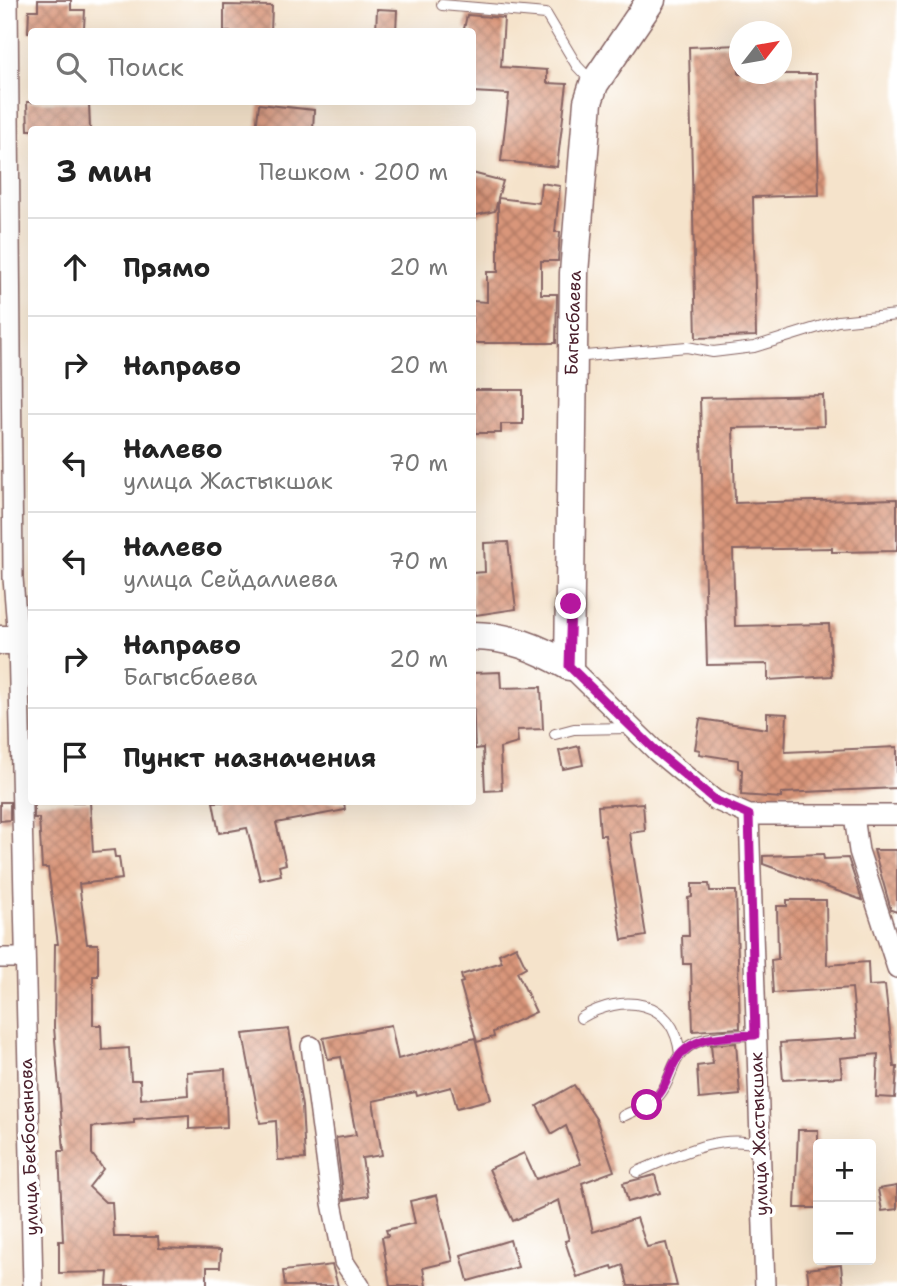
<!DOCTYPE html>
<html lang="ru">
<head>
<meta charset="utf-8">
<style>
	:root { --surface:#fff; --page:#f2f2f2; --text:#222; --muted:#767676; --line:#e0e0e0 }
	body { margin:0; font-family:"Shantell Sans",sans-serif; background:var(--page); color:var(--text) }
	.controls { position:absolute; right:21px; bottom:21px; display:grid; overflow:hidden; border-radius:7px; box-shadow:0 7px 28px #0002 }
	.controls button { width:63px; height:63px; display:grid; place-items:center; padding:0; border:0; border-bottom:2px solid var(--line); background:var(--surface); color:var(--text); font:35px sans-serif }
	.compass { position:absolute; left:729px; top:21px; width:63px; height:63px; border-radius:50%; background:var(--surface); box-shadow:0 7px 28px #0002; rotate:59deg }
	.stop { position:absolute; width:21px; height:21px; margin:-16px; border:5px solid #b5179e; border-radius:50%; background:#fff }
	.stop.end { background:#b5179e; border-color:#fff; box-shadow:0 2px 7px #0008 }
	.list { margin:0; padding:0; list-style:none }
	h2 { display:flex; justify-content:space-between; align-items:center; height:91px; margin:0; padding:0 28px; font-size:30px }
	h2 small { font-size:23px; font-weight:400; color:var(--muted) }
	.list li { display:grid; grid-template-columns:46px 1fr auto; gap:21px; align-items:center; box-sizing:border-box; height:98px; padding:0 28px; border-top:2px solid var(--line) }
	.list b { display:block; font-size:26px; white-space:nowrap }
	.list p { margin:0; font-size:23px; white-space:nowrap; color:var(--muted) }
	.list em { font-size:23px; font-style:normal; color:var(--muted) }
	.icon { flex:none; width:38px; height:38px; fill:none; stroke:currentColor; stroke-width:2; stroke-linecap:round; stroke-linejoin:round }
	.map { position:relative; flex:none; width:897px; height:1286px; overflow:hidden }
	.search { position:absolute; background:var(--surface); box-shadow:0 7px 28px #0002; left:28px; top:28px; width:448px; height:77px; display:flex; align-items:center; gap:18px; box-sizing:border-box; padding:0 24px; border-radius:7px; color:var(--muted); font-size:26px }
	.panel { position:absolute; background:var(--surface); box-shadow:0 7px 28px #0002; left:28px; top:126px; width:448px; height:679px; border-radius:7px }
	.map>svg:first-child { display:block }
	.building { fill:url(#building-cross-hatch) }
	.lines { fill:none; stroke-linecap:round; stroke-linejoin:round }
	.lane-casing { stroke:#866463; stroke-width:12 }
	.street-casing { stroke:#866463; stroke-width:22 }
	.secondary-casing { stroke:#866463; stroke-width:31 }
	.lane { stroke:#fff; stroke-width:10 }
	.street { stroke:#fff; stroke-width:19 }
	.secondary { stroke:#fff; stroke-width:28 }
	.route { stroke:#b5179e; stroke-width:9 }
	.labels { text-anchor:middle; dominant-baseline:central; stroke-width:7; stroke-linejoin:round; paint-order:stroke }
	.street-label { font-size:18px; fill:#4a1f2b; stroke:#fff }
</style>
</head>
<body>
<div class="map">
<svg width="897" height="1286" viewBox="0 0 897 1286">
	<defs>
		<pattern id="building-cross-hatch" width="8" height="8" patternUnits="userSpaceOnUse" patternTransform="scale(1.75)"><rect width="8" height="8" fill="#d9967a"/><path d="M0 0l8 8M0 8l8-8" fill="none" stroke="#b27a64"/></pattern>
	</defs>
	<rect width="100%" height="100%" fill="#fff"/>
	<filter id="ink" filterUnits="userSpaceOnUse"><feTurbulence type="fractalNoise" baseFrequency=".0143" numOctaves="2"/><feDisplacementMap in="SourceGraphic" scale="14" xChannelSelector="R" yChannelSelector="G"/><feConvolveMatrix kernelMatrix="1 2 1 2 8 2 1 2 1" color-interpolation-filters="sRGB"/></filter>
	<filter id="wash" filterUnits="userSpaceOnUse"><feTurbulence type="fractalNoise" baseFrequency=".00686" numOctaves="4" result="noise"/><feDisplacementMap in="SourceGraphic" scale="28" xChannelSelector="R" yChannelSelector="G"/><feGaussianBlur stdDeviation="1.57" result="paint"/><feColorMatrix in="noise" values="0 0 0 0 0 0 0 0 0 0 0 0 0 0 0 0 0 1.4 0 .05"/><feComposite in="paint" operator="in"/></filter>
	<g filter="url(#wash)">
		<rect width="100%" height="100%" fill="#f5e3cb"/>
		<g id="blocks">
			<g class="building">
				<polygon points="38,0 71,0 71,10 85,10 84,28 77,28 77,32 28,32 29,10 38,10"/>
				<polygon points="224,5 272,6 271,32 224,32"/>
				<polygon points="377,9 397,10 396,32 376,32"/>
				<polygon points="467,15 504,18 501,67 547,70 547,83 567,84 557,167 501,161 509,94 472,92 472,30 464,29"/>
				<polygon points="739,45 739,74 816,74 819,195 753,197 756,336 696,338 689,47"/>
				<polygon points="27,102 89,102 90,130 28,130"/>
				<polygon points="259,104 314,110 313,130 256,130"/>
				<polygon points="472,173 503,181 498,198 539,203 541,183 560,186 555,232 560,232 558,261 541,261 541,294 557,294 556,343 472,343 472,301 487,302 487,272 498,272 498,199 495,211 472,216"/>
				<polygon points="472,390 523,390 523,424 501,424 501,433 475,433"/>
				<polygon points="823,395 824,426 733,428 735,503 897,499 897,551 832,552 832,548 733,550 735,626 829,624 832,676 768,680 768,664 707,665 700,398"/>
				<polygon points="508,542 516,609 476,615 472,605 472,573 485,572 484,543"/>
				<polygon points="500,672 501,688 541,687 543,729 517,730 518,743 500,748 502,790 485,791 483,748 475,749 472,673"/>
				<polygon points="767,713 787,714 785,752 897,747 897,788 781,793 781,798 741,795 742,770 738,768 738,760 699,754 700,750 695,749 700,719 767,729"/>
				<polygon points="579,746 583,765 563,769 559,751"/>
				<polygon points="0,802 10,802 10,820 0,821"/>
				<polygon points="34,802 90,802 93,852 114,850 115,857 119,857 122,879 79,884 87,944 98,944 98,976 93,976 93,1025 101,1025 102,1050 129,1048 131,1080 140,1080 141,1099 188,1095 187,1072 225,1069 227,1127 189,1129 189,1115 134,1119 134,1123 92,1127 92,1154 103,1169 89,1187 105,1202 112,1202 114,1237 158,1237 159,1248 221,1250 220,1267 207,1267 207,1286 107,1286 108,1272 59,1273 59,1241 63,1241 59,1151 64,1151 54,1027 55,944 58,944 48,868 42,868 39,818 34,818"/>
				<polygon points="213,802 344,802 345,810 276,823 286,864 279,866 281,875 260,880 247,828 219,833"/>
				<polygon points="643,803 645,831 630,833 646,936 622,940 605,835 600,835 598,806"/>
				<polygon points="874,850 897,850 897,912 891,910"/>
				<polygon points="823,854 824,859 848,858 862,900 763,864 763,856"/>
				<polygon points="692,884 709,884 710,891 736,891 740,1028 693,1031 691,964 683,964 682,936 689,936 688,898 692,897"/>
				<polygon points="787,900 826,900 827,965 868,962 869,986 885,985 894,1067 897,1067 895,1098 876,1097 878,1054 840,1058 842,1077 783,1080 780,1043 857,1038 852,988 773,993 771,960 778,959 777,906 787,906"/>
				<polygon points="516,946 526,967 517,972 536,1012 493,1032 494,1037 477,1042 460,983 463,982 461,975 502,962 499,954"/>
				<polygon points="391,1025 398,1059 475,1038 491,1099 457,1108 451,1087 417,1096 416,1092 373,1101 382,1155 362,1158 368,1196 344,1200 336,1138 356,1135 341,1057 328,1059 323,1038"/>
				<polygon points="289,1029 302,1106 305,1159 278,1160 276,1121 260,1123 243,1034"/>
				<polygon points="736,1043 740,1095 699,1099 697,1066 713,1064 711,1045"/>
				<polygon points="574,1085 596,1119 614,1171 582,1183 593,1232 637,1218 647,1247 666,1243 677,1286 628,1286 623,1265 613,1269 612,1266 577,1277 565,1241 569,1240 559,1200 513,1221 489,1169 524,1153 536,1179 581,1164 566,1126 552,1134 537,1106"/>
				<polygon points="798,1130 818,1130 818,1208 795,1208"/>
				<polygon points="655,1175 660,1193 628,1202 623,1183"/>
				<polygon points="897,1186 897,1209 882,1211 878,1189"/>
				<polygon points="437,1195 453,1261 423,1268 426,1286 390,1286 382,1237 388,1236 386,1230 415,1223 410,1201"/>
				<polygon points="510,1240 518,1267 468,1281 461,1255"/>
				<polygon points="332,1265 338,1286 285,1286 283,1271"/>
				<polygon points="841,1265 843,1286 809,1286 807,1269"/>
			</g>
		</g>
	</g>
	<g filter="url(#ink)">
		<use href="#blocks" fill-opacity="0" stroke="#866463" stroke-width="2"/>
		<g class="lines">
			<defs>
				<g id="lane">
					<polyline points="442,5 546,14 577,66 593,83"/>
					<polyline points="574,357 687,347 713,352 754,347 838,321 897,315"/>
					<polyline points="555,734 574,729 629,728"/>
					<path d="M581,1018C622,993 674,998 680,1054"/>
					<path d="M623,1116C635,1110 652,1105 660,1094C673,1078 671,1057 691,1045C709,1034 735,1036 755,1035"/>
					<path d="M637,1172C674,1157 719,1132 759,1145"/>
				</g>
				<g id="street">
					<polyline points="8,0 13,578 18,640 33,1286"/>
					<polyline points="569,666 657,752 715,800 749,815 897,815"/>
					<polyline points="749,815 765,1286"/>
					<polyline points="854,816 859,851 897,968"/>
					<polyline points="0,958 23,958"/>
					<polyline points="311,1046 332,1203 344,1262 360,1286"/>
				</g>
				<g id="secondary">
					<path d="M472,636C509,636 538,648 569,666L574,273L588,102L594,84L651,0"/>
					<polyline points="0,640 32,640"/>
				</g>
			</defs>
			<use href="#lane" class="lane-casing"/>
			<use href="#street" class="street-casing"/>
			<use href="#secondary" class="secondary-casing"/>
			<use href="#lane" class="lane"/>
			<use href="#street" class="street"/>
			<use href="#secondary" class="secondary"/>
		</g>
	</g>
	<g class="lines" filter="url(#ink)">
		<path class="route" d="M571,604L569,666L657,752L715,800L749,815L755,1035C722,1037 685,1034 671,1070C665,1085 661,1096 647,1105"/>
	</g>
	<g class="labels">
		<g class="street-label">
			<text transform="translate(573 323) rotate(-88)">Багысбаева</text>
			<text transform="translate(759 1134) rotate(-92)">улица Жастыкшак</text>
			<text transform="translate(29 1147) rotate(-92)">улица Бекбосынова</text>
		</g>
	</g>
</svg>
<div class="controls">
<button>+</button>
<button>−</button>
</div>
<svg class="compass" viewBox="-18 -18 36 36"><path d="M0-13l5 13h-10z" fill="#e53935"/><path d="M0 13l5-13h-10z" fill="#767676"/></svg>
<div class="stop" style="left:647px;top:1105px"></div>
<div class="stop end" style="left:571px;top:604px"></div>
<div class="search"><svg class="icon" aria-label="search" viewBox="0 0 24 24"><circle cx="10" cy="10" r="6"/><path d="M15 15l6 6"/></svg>Поиск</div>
<section class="panel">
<h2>3 мин<small>Пешком · 200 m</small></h2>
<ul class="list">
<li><svg class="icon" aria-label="ahead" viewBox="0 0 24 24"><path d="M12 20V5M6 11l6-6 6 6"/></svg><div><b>Прямо</b></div><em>20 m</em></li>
<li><svg class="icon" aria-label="right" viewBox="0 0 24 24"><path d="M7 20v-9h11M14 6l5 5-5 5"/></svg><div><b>Направо</b></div><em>20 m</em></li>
<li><svg class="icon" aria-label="left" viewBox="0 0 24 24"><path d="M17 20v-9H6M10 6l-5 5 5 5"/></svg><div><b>Налево</b><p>улица Жастыкшак</p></div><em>70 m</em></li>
<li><svg class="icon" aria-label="left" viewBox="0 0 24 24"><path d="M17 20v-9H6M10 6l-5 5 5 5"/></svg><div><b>Налево</b><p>улица Сейдалиева</p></div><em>70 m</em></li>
<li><svg class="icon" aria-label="right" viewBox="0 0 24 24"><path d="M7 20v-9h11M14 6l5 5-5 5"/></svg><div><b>Направо</b><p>Багысбаева</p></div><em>20 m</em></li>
<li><svg class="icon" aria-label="arrive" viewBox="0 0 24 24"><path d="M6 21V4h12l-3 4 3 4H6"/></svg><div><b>Пункт назначения</b></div></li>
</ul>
</section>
</div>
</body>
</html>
